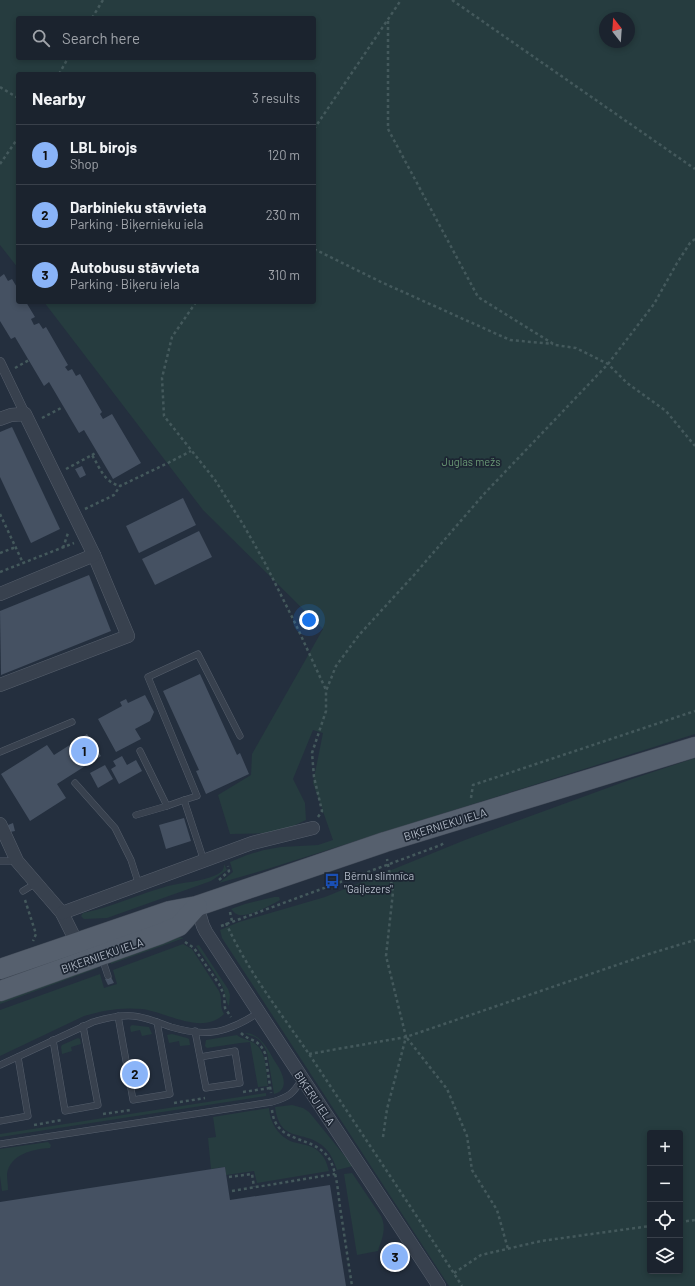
<!DOCTYPE html>
<html lang="en">
<head>
<meta charset="utf-8">
<style>
	:root { --surface:#1b232e; --page:#242b36; --text:#f1f3f6; --muted:#a0a4aa; --line:#39404a; --accent:#8ab4f8 }
	body { margin:0; font-family:Barlow,sans-serif; background:var(--page); color:var(--text) }
	.controls { position:absolute; right:12px; bottom:12px; display:grid; overflow:hidden; border-radius:4px; box-shadow:0 2px 6px #0003 }
	.controls button { width:36px; height:36px; display:grid; place-items:center; padding:0; border:0; border-bottom:1px solid var(--line); background:var(--surface); color:var(--text); font:20px sans-serif }
	.compass { position:absolute; left:599px; top:12px; width:36px; height:36px; border-radius:50%; background:var(--surface); box-shadow:0 2px 6px #0003; rotate:343deg }
	.you { position:absolute; left:309px; top:620px; width:14px; height:14px; margin:-10px; border:3px solid #fff; border-radius:50%; background:#1a73e8; box-shadow:0 0 0 6px #1a73e833 }
	.badge { display:grid; place-items:center; width:26px; height:26px; border-radius:50%; background:var(--accent); color:#111; font-size:13px; font-weight:700 }
	.pin { position:absolute; translate:-50% -50%; border:2px solid #fff; box-shadow:0 1px 4px #0006 }
	.list { margin:0; padding:0; list-style:none }
	h2 { display:flex; justify-content:space-between; align-items:center; height:52px; margin:0; padding:0 16px; font-size:17px }
	h2 small { font-size:13px; font-weight:400; color:var(--muted) }
	.list li { display:grid; grid-template-columns:26px 1fr auto; gap:12px; align-items:center; box-sizing:border-box; height:60px; padding:0 16px; border-top:1px solid var(--line) }
	.list b { display:block; font-size:15px; white-space:nowrap }
	.list p { margin:0; font-size:13px; white-space:nowrap; color:var(--muted) }
	.list em { font-size:13px; font-style:normal; color:var(--muted) }
	.icon { flex:none; width:22px; height:22px; fill:none; stroke:currentColor; stroke-width:2; stroke-linecap:round; stroke-linejoin:round }
	.map { position:relative; flex:none; width:695px; height:1286px; overflow:hidden }
	.search { position:absolute; background:var(--surface); box-shadow:0 2px 6px #0003; left:16px; top:16px; width:300px; height:44px; display:flex; align-items:center; gap:10px; box-sizing:border-box; padding:0 14px; border-radius:4px; color:var(--muted); font-size:15px }
	.panel { position:absolute; background:var(--surface); box-shadow:0 2px 6px #0003; left:16px; top:72px; width:300px; height:232px; border-radius:4px }
	.map>svg:first-child { display:block }
	.green { fill:#263c3f; fill-rule:evenodd }
	.building { fill:#455162 }
	.lines { fill:none; stroke-linecap:round; stroke-linejoin:round }
	.service-casing { stroke:#565f6c; stroke-width:7 }
	.pedestrian-casing { stroke:#565f6c; stroke-width:10 }
	.minor-casing { stroke:#565f6c; stroke-width:14 }
	.primary-casing { stroke:#414a57; stroke-width:21 }
	.path { stroke:#44595c; stroke-width:2.5; stroke-dasharray:3 3; stroke-linecap:butt }
	.service { stroke:#38414e; stroke-width:6 }
	.pedestrian { stroke:#38414e; stroke-width:9 }
	.minor { stroke:#38414e; stroke-width:13 }
	.primary { stroke:#56606e; stroke-width:20 }
	.labels { text-anchor:middle; dominant-baseline:central; stroke-width:3.5; stroke-linejoin:round; paint-order:stroke }
	.park-label { font-size:11px; fill:#6b9a76; stroke:#1d2633 }
	.street-label { font-size:11px; fill:#b4bcc9; stroke:#1d2633 }
	.poi-label { font-size:11px; fill:#b4bcc9; stroke:#1d2633; text-anchor:start }
</style>
</head>
<body>
<div class="map">
<svg width="695" height="1286" viewBox="0 0 695 1286">
	<rect width="100%" height="100%" fill="#242f3e"/>
	<g class="green">
		<path d="M0,0H695V734L261,871L219,883L233,872L230,862L247,855L264,850L281,847L318,845L333,840L313,783L323,733L313,730L293,779L305,803L306,820L278,833L230,834L218,795L251,775L252,754L323,629L203,510L44,302H314V74H18V268L0,245ZM18,18H314V58H18ZM605,18H629V42H605Z"/>
		<path d="M695,758V1286H449L222,938L220,930L239,922L325,897L465,840L632,779ZM650,1133H680V1271H650Z"/>
		<path d="M224,864L227,870L211,881L107,918L84,919L81,916L83,913C112,907 139,894 168,886C184,882 201,882 216,875C222,872 224,870 224,864Z"/>
		<path d="M274,897H279L280,900C272,905 248,917 239,915C235,914 234,912 231,909L245,904Z"/>
		<polygon points="177,937 184,938 111,964 109,960"/>
		<path d="M183,944L192,949L219,991C223,1000 219,1006 224,1014C202,1036 167,1012 142,1009C122,1007 104,1010 84,1016L0,1056V1010L100,974L104,988L117,984L113,970Z"/>
		<path d="M199,945L228,989L230,995L229,1006C225,1001 226,993 222,986C215,972 205,959 196,946Z"/>
		<polygon points="97,965 98,968 0,1004 0,999"/>
		<polygon points="132,1025 149,1027 152,1034 142,1036 140,1030 131,1032 130,1027"/>
		<path d="M245,1033C260,1033 268,1049 274,1060C281,1070 292,1089 274,1094L267,1052C264,1046 261,1040 255,1037C252,1035 249,1036 245,1033Z"/>
		<polygon points="172,1034 187,1038 189,1039 190,1045 180,1046 179,1041 169,1043 167,1035"/>
		<path d="M237,1035C241,1039 248,1039 254,1043C267,1051 266,1071 268,1086L258,1087L250,1042L240,1043L207,1048L205,1046L206,1040Z"/>
		<polygon points="78,1038 80,1039 81,1044 71,1047 72,1051 62,1054 61,1047 62,1045"/>
		<polygon points="266,1093 266,1096 0,1137 0,1134"/>
		<path d="M292,1105L303,1108L309,1112L353,1166L337,1170C334,1161 330,1152 323,1146C303,1129 280,1144 275,1107Z"/>
		<path d="M269,1108C270,1123 279,1137 293,1142C304,1145 314,1145 321,1154C326,1159 327,1165 329,1171L257,1183L254,1171L226,1175L225,1167L211,1169L208,1138L216,1137L213,1117Z"/>
		<path d="M48,1142L51,1145L50,1148C33,1149 10,1154 7,1174C7,1179 8,1185 8,1190L2,1191L0,1176V1149Z"/>
		<path d="M352,1173L381,1216C387,1229 382,1238 378,1251L357,1255L344,1174Z"/>
	</g>
	<g class="building">
		<polygon points="4,274 8,281 12,279 18,289 18,302 26,302 35,317 31,319 34,325 39,323 43,329 46,327 68,365 65,367 68,371 72,369 76,376 80,374 102,412 100,414 103,419 112,414 141,463 113,479 84,430 79,433 49,382 44,386 15,337 11,339 0,321 0,277"/>
		<polygon points="12,427 60,529 31,543 0,477 0,432"/>
		<polygon points="82,466 86,475 80,478 75,469"/>
		<polygon points="183,498 196,525 139,553 126,526"/>
		<polygon points="199,531 212,557 155,585 142,559"/>
		<polygon points="89,575 111,631 1,675 0,611"/>
		<polygon points="200,674 237,755 240,753 249,774 206,794 196,771 199,770 163,691"/>
		<polygon points="145,695 154,712 150,721 135,729 141,739 116,752 98,719 122,706 120,702 126,699 128,703"/>
		<polygon points="87,734 101,756 57,784 66,798 30,821 1,774 47,745 54,755"/>
		<polygon points="122,756 127,765 136,760 142,771 119,784 111,769 116,766 113,761"/>
		<polygon points="105,765 113,779 98,788 90,773"/>
		<polygon points="184,818 191,841 166,849 159,825"/>
		<polygon points="13,823 15,831 10,832 8,825"/>
		<polygon points="111,977 114,983 108,985 105,979"/>
		<polygon points="225,1167 230,1200 330,1185 346,1286 0,1286 0,1202"/>
	</g>
	<g class="lines">
		<defs>
			<g id="service">
				<polyline points="140,751 167,806 184,800"/>
				<polyline points="0,752 72,722"/>
				<polyline points="75,783 115,828 131,860 139,885"/>
				<polyline points="136,815 167,806"/>
				<polyline points="0,861 17,861"/>
				<polyline points="204,861 184,800 197,796 148,677 198,654 240,736"/>
				<polyline points="23,891 36,883"/>
				<polyline points="102,958 108,976"/>
				<polyline points="118,1016 133,1100 170,1094 157,1022"/>
				<polyline points="195,1031 200,1057 235,1051 240,1083 206,1088 200,1057"/>
				<polyline points="53,1040 65,1111 98,1105 83,1026"/>
				<path d="M0,1065L93,1022C106,1018 119,1015 133,1016C146,1017 159,1023 171,1027C188,1032 209,1035 226,1029C238,1025 249,1019 259,1012"/>
				<polyline points="0,1121 28,1116 18,1057"/>
				<path d="M0,1144L272,1102C289,1097 293,1094 302,1079"/>
			</g>
			<polyline id="pedestrian" points="0,362 25,414"/>
			<g id="minor">
				<polyline points="0,419 11,415 25,414 94,555 128,636 0,685"/>
				<polyline points="0,594 94,555"/>
				<polyline points="0,824 17,861 62,913 77,943"/>
				<polyline points="197,906 203,926 206,932 439,1286"/>
				<polyline points="62,913 252,843 313,828"/>
			</g>
			<g id="primary">
				<polyline points="0,969 170,911 197,906 385,842 695,747"/>
				<polyline points="0,991 160,934 179,926 197,906"/>
			</g>
		</defs>
		<use href="#service" class="service-casing"/>
		<use href="#pedestrian" class="pedestrian-casing"/>
		<use href="#minor" class="minor-casing"/>
		<use href="#primary" class="primary-casing"/>
		<g class="path">
			<polyline points="452,0 695,169"/>
			<polyline points="92,18 103,0"/>
			<polyline points="388,21 388,129 478,297 555,345 576,348 608,364 627,383 666,411 695,446"/>
			<polyline points="59,74 68,58"/>
			<polyline points="0,87 18,98"/>
			<polyline points="314,129 401,0"/>
			<polyline points="0,164 18,138"/>
			<polyline points="314,249 381,282 510,340 553,344"/>
			<polyline points="196,302 172,337 162,378 164,416 215,480 244,526 265,563 297,627 326,690"/>
			<polyline points="15,368 29,360"/>
			<polyline points="42,418 63,407"/>
			<polyline points="92,455 97,452"/>
			<path d="M66,469L92,455C100,468 104,482 120,486"/>
			<polyline points="85,509 114,495 120,486 168,463 191,451"/>
			<polyline points="0,514 23,563"/>
			<polyline points="63,548 68,533"/>
			<polyline points="0,553 16,547"/>
			<polyline points="0,572 74,543"/>
			<polyline points="471,798 473,785 695,711"/>
			<polyline points="318,817 322,811 314,777 312,753 326,711 326,691 336,666 359,635 414,575 484,494 608,364 654,304 677,263 690,243 695,239"/>
			<polyline points="219,880 229,871 228,866"/>
			<polyline points="25,900 36,934 33,941"/>
			<polyline points="230,912 232,921"/>
			<path d="M226,923C247,970 280,1012 309,1054C360,1131 412,1208 462,1286"/>
			<polyline points="221,926 441,845 445,842"/>
			<polyline points="185,942 194,948 219,984 224,995 225,1008 231,1017"/>
			<path d="M241,1033C250,1042 257,1037 265,1053L271,1093"/>
			<polyline points="407,1038 447,1089 467,1136 472,1170 497,1210 508,1249"/>
			<polyline points="309,1054 406,1037 649,954 695,940"/>
			<polyline points="243,1092 270,1088"/>
			<polyline points="174,1103 205,1098"/>
			<path d="M272,1110C276,1147 317,1133 331,1162C337,1175 338,1192 340,1207C344,1233 348,1260 352,1286"/>
			<polyline points="103,1114 131,1110"/>
			<polyline points="34,1125 62,1120"/>
			<polyline points="383,1137 387,1109 406,1037 386,956 393,892 387,859"/>
			<polyline points="229,1177 252,1174 254,1187"/>
			<polyline points="232,1191 335,1174"/>
			<polyline points="680,1222 695,1220"/>
			<polyline points="454,1273 481,1255 541,1241 650,1226"/>
		</g>
		<use href="#service" class="service"/>
		<use href="#pedestrian" class="pedestrian"/>
		<use href="#minor" class="minor"/>
		<use href="#primary" class="primary"/>
	</g>
	<defs>
		<symbol id="bus-bare" viewBox="-9 -9 18 18"><path d="M-5-6H5V4H4V6H2V4H-2V6H-4V4H-5ZM-3.5-4V0h7V-4ZM-3.5 1.2v1.5H-2V1.2ZM2 1.2v1.5H3.5V1.2Z" fill="#1a4fb4" stroke="#1d2633" stroke-width="2.5" paint-order="stroke"/></symbol>
	</defs>
	<g fill-rule="evenodd">
		<use href="#bus-bare" x="321" y="870" width="22" height="22"/>
	</g>
	<g class="labels">
		<g class="park-label">
			<text x="471" y="461">Juglas mežs</text>
		</g>
		<g class="street-label">
			<text transform="translate(445 824) rotate(-17)">BIĶERNIEKU IELA</text>
			<text transform="translate(102 955) rotate(-19)">BIĶERNIEKU IELA</text>
			<text transform="translate(315 1098) rotate(56)">BIĶERU IELA</text>
		</g>
		<g class="poi-label">
			<text x="344" y="875">Bērnu slimnīca<tspan x="344" dy="13">"Gaiļezers"</tspan></text>
		</g>
	</g>
</svg>
<div class="controls">
<button>+</button>
<button>−</button>
<button><svg class="icon" aria-label="locate" viewBox="0 0 24 24"><circle cx="12" cy="12" r="6"/><path d="M12 2v4M12 18v4M2 12h4M18 12h4"/></svg></button>
<button><svg class="icon" aria-label="layers" viewBox="0 0 24 24"><path d="M12 4l9 5-9 5-9-5zM3 14l9 5 9-5"/></svg></button>
</div>
<svg class="compass" viewBox="-18 -18 36 36"><path d="M0-13l5 13h-10z" fill="#e53935"/><path d="M0 13l5-13h-10z" fill="#a0a4aa"/></svg>
<div class="you"></div>
<div class="pin badge" style="left:84px;top:751px">1</div>
<div class="pin badge" style="left:135px;top:1074px">2</div>
<div class="pin badge" style="left:395px;top:1257px">3</div>
<div class="search"><svg class="icon" aria-label="search" viewBox="0 0 24 24"><circle cx="10" cy="10" r="6"/><path d="M15 15l6 6"/></svg>Search here</div>
<section class="panel">
<h2>Nearby<small>3 results</small></h2>
<ul class="list">
<li><span class="badge">1</span><div><b>LBL birojs</b><p>Shop</p></div><em>120 m</em></li>
<li><span class="badge">2</span><div><b>Darbinieku stāvvieta</b><p>Parking · Biķernieku iela</p></div><em>230 m</em></li>
<li><span class="badge">3</span><div><b>Autobusu stāvvieta</b><p>Parking · Biķeru iela</p></div><em>310 m</em></li>
</ul>
</section>
</div>
</body>
</html>
